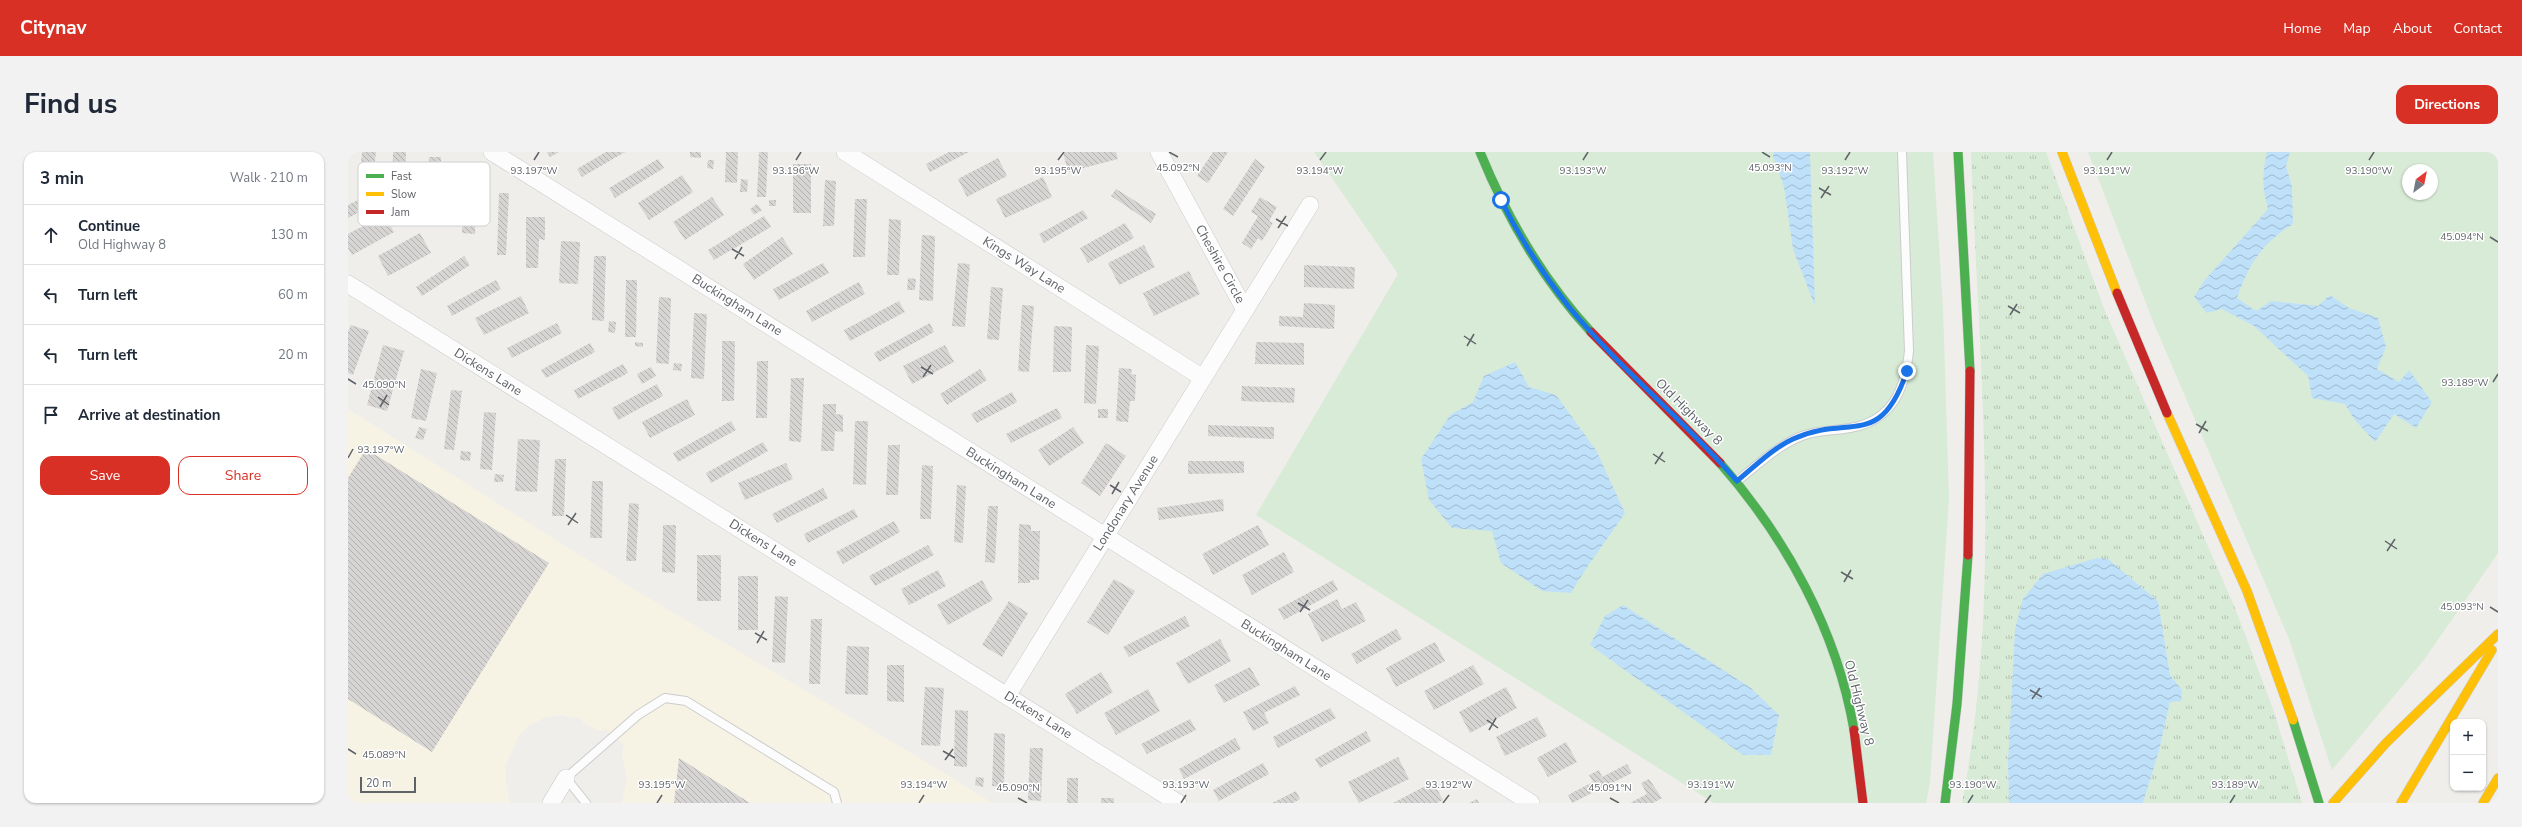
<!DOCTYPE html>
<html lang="en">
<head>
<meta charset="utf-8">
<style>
	:root { --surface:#fff; --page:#f2f2f3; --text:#1f2937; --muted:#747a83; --line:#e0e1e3; --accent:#d93025 }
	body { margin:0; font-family:"Nunito Sans",sans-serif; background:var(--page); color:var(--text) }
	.controls { position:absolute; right:12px; bottom:12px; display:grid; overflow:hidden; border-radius:8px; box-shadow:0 1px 3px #0004 }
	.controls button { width:36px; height:36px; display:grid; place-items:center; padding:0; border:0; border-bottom:1px solid var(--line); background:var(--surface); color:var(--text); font:20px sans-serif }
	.compass { position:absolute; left:2054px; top:12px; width:36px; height:36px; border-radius:50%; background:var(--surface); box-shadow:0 1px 3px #0004; rotate:32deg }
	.scale { position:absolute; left:12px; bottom:10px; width:56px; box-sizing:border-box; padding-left:4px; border:2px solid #5f6368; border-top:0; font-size:11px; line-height:14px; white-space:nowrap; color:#5f6368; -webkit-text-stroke:3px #fff; paint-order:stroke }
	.stop { position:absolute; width:12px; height:12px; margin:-9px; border:3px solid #1a73e8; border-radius:50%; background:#fff }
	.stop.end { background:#1a73e8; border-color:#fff; box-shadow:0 1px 4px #0008 }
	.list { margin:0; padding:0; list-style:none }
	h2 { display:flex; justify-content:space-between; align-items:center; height:52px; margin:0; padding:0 16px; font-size:17px }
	h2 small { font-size:13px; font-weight:400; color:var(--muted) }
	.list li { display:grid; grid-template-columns:26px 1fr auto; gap:12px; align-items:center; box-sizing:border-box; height:60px; padding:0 16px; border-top:1px solid var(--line) }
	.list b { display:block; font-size:15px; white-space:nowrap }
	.list p { margin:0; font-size:13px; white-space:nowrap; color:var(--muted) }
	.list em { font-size:13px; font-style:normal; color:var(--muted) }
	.actions { display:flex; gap:8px; padding:12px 16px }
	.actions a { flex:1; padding:9px 0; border:1px solid var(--accent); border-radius:12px; text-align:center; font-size:14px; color:var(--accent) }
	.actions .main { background:var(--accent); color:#fff }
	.icon { flex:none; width:22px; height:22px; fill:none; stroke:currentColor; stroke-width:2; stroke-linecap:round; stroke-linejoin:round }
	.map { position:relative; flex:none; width:2150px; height:651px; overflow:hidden; border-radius:12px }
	header { display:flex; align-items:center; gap:24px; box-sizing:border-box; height:56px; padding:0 20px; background:var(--accent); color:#fff }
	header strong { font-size:19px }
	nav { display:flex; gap:22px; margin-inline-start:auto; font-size:14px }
	.intro { display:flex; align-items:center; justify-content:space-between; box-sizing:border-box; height:96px; padding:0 24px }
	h1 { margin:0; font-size:28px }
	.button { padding:10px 18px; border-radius:12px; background:var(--accent); color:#fff; font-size:14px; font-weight:700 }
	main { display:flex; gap:24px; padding:0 24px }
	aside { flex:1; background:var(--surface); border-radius:12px; box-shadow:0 1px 3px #0004 }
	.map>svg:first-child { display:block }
	.commercial { fill:#f7f3e4 }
	.grass { fill:url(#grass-tufts) }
	.green { fill:#d8ebd6; fill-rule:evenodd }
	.water { fill:url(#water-waves) }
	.building { fill:url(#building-back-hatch) }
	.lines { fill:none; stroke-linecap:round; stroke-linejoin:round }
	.lane-casing { stroke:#cbcccc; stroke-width:10 }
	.street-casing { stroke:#cbcccc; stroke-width:18 }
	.fast-casing { stroke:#cacacb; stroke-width:10 }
	.slow-casing { stroke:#cacacb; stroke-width:10 }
	.jam-casing { stroke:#cacacb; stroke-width:10 }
	.lane { stroke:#fdfcfc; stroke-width:8 }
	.street { stroke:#fdfcfc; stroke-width:17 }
	.fast { stroke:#4caf50; stroke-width:9 }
	.slow { stroke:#ffc107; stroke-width:9 }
	.jam { stroke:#c62828; stroke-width:9 }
	.route { stroke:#1a73e8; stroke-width:5 }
	.ticks { fill:none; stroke:#5f6368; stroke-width:1.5 }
	.labels { text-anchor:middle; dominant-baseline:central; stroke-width:3; stroke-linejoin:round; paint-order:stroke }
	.street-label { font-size:13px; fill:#5f6368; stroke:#fff }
	.key { fill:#fff; stroke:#cfd0d2; stroke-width:1 }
	.key-label { font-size:11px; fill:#5f6368 }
	.ticks-label { font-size:10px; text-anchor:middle; fill:#5f6368; stroke:#fff; stroke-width:3; stroke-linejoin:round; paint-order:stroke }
</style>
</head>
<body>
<header>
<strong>Citynav</strong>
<nav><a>Home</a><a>Map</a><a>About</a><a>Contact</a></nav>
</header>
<div class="intro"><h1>Find us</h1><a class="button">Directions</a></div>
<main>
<aside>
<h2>3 min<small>Walk · 210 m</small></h2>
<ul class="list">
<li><svg class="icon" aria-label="ahead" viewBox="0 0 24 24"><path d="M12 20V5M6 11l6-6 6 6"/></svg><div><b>Continue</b><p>Old Highway 8</p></div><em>130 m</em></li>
<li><svg class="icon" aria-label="left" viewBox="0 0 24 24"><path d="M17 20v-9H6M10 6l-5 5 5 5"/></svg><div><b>Turn left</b></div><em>60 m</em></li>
<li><svg class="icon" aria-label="left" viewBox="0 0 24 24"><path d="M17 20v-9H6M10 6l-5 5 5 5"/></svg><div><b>Turn left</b></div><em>20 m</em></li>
<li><svg class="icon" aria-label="arrive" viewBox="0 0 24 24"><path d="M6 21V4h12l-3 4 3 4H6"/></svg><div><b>Arrive at destination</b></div></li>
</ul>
<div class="actions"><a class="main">Save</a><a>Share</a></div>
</aside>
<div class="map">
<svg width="2150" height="651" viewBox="0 0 2150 651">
	<defs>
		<pattern id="grass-tufts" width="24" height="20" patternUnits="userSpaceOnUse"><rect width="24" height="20" fill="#d8ebd6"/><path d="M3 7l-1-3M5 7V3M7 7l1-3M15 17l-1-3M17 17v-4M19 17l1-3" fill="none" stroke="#b2c2b1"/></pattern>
		<pattern id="water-waves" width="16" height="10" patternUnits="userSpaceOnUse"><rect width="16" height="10" fill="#bfe0f9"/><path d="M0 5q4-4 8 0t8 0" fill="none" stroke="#9eb9cd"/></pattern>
		<pattern id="building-back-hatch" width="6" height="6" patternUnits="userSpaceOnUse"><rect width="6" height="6" fill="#d6d5d3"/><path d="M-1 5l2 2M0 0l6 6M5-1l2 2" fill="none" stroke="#b1b0af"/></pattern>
	</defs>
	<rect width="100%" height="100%" fill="#efeeea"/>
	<polygon class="commercial" points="0,257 292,441 575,608 644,651 274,651 279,627 274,601 276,593 258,577 252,579 236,571 233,567 212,563 198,565 180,574 170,585 157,615 158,633 162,651 0,651"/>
	<path class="grass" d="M1623,0H1698L1757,159L1887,456L1925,557L1954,651H1795L1811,599L1822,550L1834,538L1822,523L1810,449L1760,407L1660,612L1661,651H1614C1655,436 1631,217 1623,0Z"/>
	<g class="green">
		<polygon points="966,0 1585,0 1595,156 1601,347 1582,630 1578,651 1366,651 908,363 1050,122"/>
		<path d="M1740,0H2150V401L2076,508L1984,618L1941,487L1804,167ZM2060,18H2084V42H2060Z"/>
	</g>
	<g class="water">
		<polygon points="1426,0 1462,0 1467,154 1445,97 1436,35 1425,4"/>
		<path d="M1919,0H1942L1938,14L1944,35L1945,72C1914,92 1901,111 1889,146L1908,159L1923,149L1970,154L1982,143L2001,156L2030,166L2038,195L2029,217L2051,230L2061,218L2084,250L2068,276L2046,262L2027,290L2006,267L1997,252L1964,246L1960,224L1906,174L1874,157L1859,161L1846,145L1856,129L1920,57C1914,34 1914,24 1919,0Z"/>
		<path d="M1167,210L1181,235L1208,243L1248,298L1277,361C1259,388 1239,413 1223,441L1194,439L1153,411L1144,379L1104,376L1081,348L1073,307L1102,263L1125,250L1136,224Z"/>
		<polygon points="1749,406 1760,407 1810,449 1822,523 1834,538 1833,549 1822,550 1811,599 1795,651 1661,651 1660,612 1667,477 1675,447 1695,422"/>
		<polygon points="1275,453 1403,536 1431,563 1423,603 1395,603 1242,493 1257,464"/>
	</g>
	<g class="building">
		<polygon points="14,0 28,0 25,25 12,24"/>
		<polygon points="45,0 58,0 57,40 44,39"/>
		<polygon points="199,0 211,0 202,5"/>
		<polygon points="258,0 277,0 234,25 229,17"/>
		<polygon points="342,0 353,0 353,6 342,5"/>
		<polygon points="378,0 390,0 389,31 377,30"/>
		<polygon points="411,0 420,0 418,45 409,45"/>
		<polygon points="601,0 621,0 582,20 578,12"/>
		<polygon points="715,0 768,0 770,7 720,20"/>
		<polygon points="865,0 880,0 860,31 849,24"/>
		<polygon points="81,5 93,5 92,68 79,67"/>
		<polygon points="650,6 659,24 619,45 610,27"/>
		<polygon points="310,7 316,16 267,46 261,36"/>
		<polygon points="907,7 917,15 885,64 875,57"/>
		<polygon points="360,8 366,8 365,17 359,16"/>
		<rect x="445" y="12" width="18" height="49"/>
		<polygon points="116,16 129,17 127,82 114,81"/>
		<polygon points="334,23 345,40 301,68 290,51"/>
		<polygon points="695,25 704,45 657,66 648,47"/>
		<polygon points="393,27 400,28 399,40 392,40"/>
		<polygon points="477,28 488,29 486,74 475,74"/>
		<polygon points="768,37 808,62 803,71 763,44"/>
		<polygon points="24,41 29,51 0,66 0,53"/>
		<polygon points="151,41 161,41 158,103 149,103"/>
		<polygon points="364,45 376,63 337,88 325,70"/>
		<polygon points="912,45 929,55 921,69 925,71 914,89 910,86 903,97 894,91 910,64 903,60"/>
		<polygon points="507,47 519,47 517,105 505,105"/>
		<rect x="421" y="48" width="7" height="6"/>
		<polygon points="409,52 414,58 406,63 402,57"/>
		<polygon points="735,58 740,66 696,91 691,82"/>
		<polygon points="36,63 46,80 4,103 0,96 0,82"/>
		<polygon points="416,64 423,75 366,108 360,98"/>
		<polygon points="178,65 197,65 197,88 191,87 190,116 178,116"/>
		<polygon points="541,67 553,68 551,123 539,123"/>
		<polygon points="777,71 786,86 740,111 732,96"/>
		<polygon points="72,81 83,101 40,124 30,104"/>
		<polygon points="574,83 587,84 585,149 571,148"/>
		<polygon points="434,85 445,102 406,128 395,112"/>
		<polygon points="213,89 232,90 230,132 211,131"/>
		<polygon points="796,93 807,115 771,133 760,111"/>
		<polygon points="116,104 122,113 74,144 68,135"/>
		<polygon points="246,104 258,104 256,169 244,168"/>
		<polygon points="475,111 481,121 431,148 425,137"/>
		<polygon points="610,111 622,112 617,175 604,174"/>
		<polygon points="956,113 1007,115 1006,137 956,135"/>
		<polygon points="841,119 852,142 806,164 795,141"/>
		<polygon points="560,126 568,127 567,138 559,138"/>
		<polygon points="148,128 153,137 104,164 99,154"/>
		<polygon points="278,128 289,128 288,185 277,185"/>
		<polygon points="511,130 517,142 464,170 458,159"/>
		<polygon points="643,135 655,136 651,188 639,187"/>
		<polygon points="173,144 181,161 136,183 127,166"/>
		<polygon points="311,145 323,146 321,212 308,211"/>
		<polygon points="551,149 557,160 502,189 496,178"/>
		<polygon points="956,151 987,153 986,177 931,174 931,164 955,165"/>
		<polygon points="674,153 686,154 681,220 670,219"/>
		<polygon points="346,161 359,162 356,227 343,226"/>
		<polygon points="261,169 268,170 267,181 260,180"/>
		<polygon points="209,171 214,181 164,206 159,196"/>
		<polygon points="582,171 586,180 531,210 526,201"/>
		<polygon points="3,173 21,179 5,223 0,221 0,180"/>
		<polygon points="706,174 724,175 723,220 705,220"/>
		<polygon points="374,189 387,189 386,249 374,249"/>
		<polygon points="287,190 295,191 295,195 287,194"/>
		<polygon points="908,190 956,191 956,213 907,212"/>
		<polygon points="242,191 247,200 198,226 193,218"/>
		<polygon points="35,193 56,199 39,259 19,253"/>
		<polygon points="597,193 606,210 564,232 555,214"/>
		<polygon points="738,193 751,194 748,252 736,251"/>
		<polygon points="409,209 420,209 419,266 408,266"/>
		<polygon points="326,211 334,212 333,219 325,218"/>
		<polygon points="275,212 280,221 230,247 226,238"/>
		<polygon points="303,215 308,224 294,232 289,222"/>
		<polygon points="771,216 784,217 783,222 788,223 787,249 782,249 780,270 768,269"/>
		<polygon points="73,217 89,221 78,269 63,266"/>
		<polygon points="632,217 639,228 599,253 592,242"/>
		<polygon points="443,226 456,226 453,290 441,289"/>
		<polygon points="309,232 315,244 270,268 264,256"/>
		<polygon points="894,234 947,236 946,251 893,249"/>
		<polygon points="103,238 114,239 106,298 96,297"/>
		<polygon points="664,240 669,250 629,271 623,262"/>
		<polygon points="339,247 347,263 302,286 294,270"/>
		<polygon points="475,252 488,252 488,262 495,263 495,280 487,279 486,299 473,299"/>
		<polygon points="709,256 714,266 663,291 658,282"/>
		<rect x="750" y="257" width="10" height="9"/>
		<polygon points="136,260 148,261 144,318 132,317"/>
		<polygon points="383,269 388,278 330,310 325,301"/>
		<polygon points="507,269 520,269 518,333 505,332"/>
		<polygon points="860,273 926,275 926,287 860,284"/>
		<polygon points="71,275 79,277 75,288 67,286"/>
		<polygon points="725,275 736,291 701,314 690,298"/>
		<polygon points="170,287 192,288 189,340 167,339"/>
		<polygon points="415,290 420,299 363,331 358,321"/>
		<polygon points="758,291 778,304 752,344 733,331"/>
		<polygon points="540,293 552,293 550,343 538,343"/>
		<polygon points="18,297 201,411 84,600 0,547 0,326"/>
		<polygon points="113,299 123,300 122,309 112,308"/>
		<polygon points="207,307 218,307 216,364 204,364"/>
		<polygon points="840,309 896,309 896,321 840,322"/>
		<polygon points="438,311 445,327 397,348 390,331"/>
		<polygon points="574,313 585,314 583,367 572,367"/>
		<polygon points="147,322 156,323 155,330 146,330"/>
		<polygon points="244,329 255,329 254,386 242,386"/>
		<polygon points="609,333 618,334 615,391 606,390"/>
		<polygon points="475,336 480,346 429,371 424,362"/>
		<polygon points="875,347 876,359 811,368 809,356"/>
		<polygon points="281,351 291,352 288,409 278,409"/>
		<polygon points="640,354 650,354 647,411 637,410"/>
		<polygon points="506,357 510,365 460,391 456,382"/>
		<polygon points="546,369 552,380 495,412 488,400"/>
		<polygon points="671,372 683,373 683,379 692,379 691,428 682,428 682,431 670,431"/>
		<polygon points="315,373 328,373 327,421 314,420"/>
		<polygon points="910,373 921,393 865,423 854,402"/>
		<polygon points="580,393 586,403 527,434 521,424"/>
		<polygon points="936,400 946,420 904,443 894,423"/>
		<rect x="349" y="403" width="24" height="46"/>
		<polygon points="590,418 598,434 561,453 553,437"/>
		<rect x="390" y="424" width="20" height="54"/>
		<polygon points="766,427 787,439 760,483 739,470"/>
		<polygon points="634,428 645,448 600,473 589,453"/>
		<polygon points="985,428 990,438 936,468 930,457"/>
		<polygon points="427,444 440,445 437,511 424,510"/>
		<polygon points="989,447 994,457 1008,450 1018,469 974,490 960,462"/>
		<polygon points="661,449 680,461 654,505 634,493"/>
		<polygon points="837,464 842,474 781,505 775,495"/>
		<polygon points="463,467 474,467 472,532 461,532"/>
		<polygon points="1048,477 1054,487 1009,512 1003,502"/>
		<polygon points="872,487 883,509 840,532 828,511"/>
		<polygon points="1087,490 1097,509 1048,535 1038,516"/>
		<polygon points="499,494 521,495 520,543 497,542"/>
		<polygon points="539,513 556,513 556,550 539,549"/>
		<polygon points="1125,513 1136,532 1086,558 1076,539"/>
		<polygon points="902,515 912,533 876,551 866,533"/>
		<polygon points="753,520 765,540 729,562 717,542"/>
		<polygon points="947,534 952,543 916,561 921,571 905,579 895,560"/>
		<polygon points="577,535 596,536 592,594 573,593"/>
		<polygon points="1158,535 1169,556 1122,581 1111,560"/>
		<polygon points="800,537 812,559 768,583 756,561"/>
		<polygon points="982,556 988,566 930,596 925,585"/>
		<polygon points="607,558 620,559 619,615 606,614"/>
		<polygon points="1189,565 1199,584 1157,604 1148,585"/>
		<polygon points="842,567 848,578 799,602 793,592"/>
		<polygon points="1018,579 1023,589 972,616 967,607"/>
		<polygon points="646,581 657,582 656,635 644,634"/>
		<polygon points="887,586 893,597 836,627 831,617"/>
		<polygon points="1218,590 1229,610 1200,625 1189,606"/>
		<polygon points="682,596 695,596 693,649 680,648"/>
		<polygon points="1050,605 1061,627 1011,651 1000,630"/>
		<polygon points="331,606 402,651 326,651"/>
		<polygon points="915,611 921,622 871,649 865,638"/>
		<polygon points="1279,612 1284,621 1224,651 1220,643 1245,630 1241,623 1251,618 1254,625"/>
		<polygon points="628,625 636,626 635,635 627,633"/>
		<rect x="719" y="626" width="11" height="25"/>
		<polygon points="1301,627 1314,646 1305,651 1282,651 1299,642 1293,631"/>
		<polygon points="1085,630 1095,648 1089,651 1045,651"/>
		<polygon points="948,639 952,647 945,651 924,651"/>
		<rect x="753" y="646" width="13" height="5"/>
		<polygon points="1129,647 1131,651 1121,651"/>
	</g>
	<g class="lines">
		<defs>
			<g id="lane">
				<path d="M1389,329C1410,313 1430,293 1454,284C1469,278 1486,279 1502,276C1544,269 1557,238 1561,199L1554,0"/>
				<polyline points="238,651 218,626 290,563 317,546 338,549 486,640 489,651"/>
			</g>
			<g id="street">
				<polyline points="144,0 1183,651"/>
				<polyline points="497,0 855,226"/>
				<polyline points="811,0 897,158 962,53"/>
				<polyline points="0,132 830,651"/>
				<polyline points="659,544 897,158"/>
				<polyline points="203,651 218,626"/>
			</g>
			<g id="fast">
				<path d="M1132,0C1159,66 1195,128 1243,180"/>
				<polyline points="1610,0 1622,219"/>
				<path d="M1372,311C1438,386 1489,479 1506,578"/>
				<polyline points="1945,568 1971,651"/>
				<polyline points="1597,651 1609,552 1620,403"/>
			</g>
			<g id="slow">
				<polyline points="1714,0 1769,141"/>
				<polyline points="1819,261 1899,439 1945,568"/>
				<polyline points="1985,651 2038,591 2150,482"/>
				<polyline points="2053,651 2144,498"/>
				<polyline points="2135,651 2150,626"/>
			</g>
			<g id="jam">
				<polyline points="1769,141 1819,261"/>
				<polyline points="1243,180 1372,311"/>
				<polyline points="1620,403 1622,219"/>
				<polyline points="1506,578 1515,651"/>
			</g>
		</defs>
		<use href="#lane" class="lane-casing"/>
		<use href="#street" class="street-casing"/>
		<use href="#fast" class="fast-casing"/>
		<use href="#slow" class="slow-casing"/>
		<use href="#jam" class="jam-casing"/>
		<use href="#lane" class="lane"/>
		<use href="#street" class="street"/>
		<use href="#fast" class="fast"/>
		<use href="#slow" class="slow"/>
		<use href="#jam" class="jam"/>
	</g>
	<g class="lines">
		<path class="route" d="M1153,48C1172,86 1194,121 1221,155C1272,217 1336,268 1389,329C1406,315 1425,296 1445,287C1502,261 1532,299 1559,219"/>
	</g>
	<path class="ticks" d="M821,0L830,5M1414,0L1422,5M186,8L191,0M448,8L453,0M710,8L716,0M972,8L978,0M1235,8L1240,0M1497,8L1502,0M1759,8L1764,0M2021,8L2026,0M1471,36L1483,43M1473,46L1481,34M928,67L940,74M930,76L938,64M2142,85L2150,90M384,97L396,104M387,107L394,95M1660,154L1672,161M1662,163L1669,152M1116,184L1128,192M1119,194L1126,182M573,215L585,222M575,225L583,213M0,227L8,232M2145,230L2150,222M30,245L41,253M32,255L39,243M1848,272L1860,279M1851,281L1858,269M1305,302L1317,310M0,306L5,297M1307,312L1315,300M762,333L773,340M764,342L771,330M218,363L230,371M220,373L228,361M2037,389L2049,397M2039,399L2047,387M1493,420L1505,427M1496,430L1503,418M950,451L962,458M2142,455L2150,460M952,460L960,448M407,481L419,488M409,491L416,479M1682,538L1694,545M1684,547L1692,536M1139,568L1150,576M1141,578L1148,566M0,597L8,602M595,599L607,606M597,608L605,597M670,646L679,651M1262,646L1271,651M309,651L314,643M571,651L576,643M833,651L838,643M1095,651L1101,643M1357,651L1363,643M1620,651L1625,643M1882,651L1887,643"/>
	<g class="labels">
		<g class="street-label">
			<text transform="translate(872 112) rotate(61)">Cheshire Circle</text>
			<text transform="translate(676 113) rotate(32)">Kings Way Lane</text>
			<text transform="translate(389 153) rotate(32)">Buckingham Lane</text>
			<text transform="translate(140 220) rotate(32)">Dickens Lane</text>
			<text transform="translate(1341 260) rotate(45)">Old Highway 8</text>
			<text transform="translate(663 326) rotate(32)">Buckingham Lane</text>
			<text transform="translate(778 351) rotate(-58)">Londonary Avenue</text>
			<text transform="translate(415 391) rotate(32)">Dickens Lane</text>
			<text transform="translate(938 498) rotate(32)">Buckingham Lane</text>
			<text transform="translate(1511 551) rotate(76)">Old Highway 8</text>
			<text transform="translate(690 563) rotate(32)">Dickens Lane</text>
		</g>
	</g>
	<rect x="10" y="10" width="132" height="64" rx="6" class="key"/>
	<rect x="18" y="22" width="18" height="4" fill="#4caf50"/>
	<rect x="18" y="40" width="18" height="4" fill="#ffc107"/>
	<rect x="18" y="58" width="18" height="4" fill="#c62828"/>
	<g class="key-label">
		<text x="43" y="28">Fast</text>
		<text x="43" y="46">Slow</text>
		<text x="43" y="64">Jam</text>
	</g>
	<g class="ticks-label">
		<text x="830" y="19">45.092°N</text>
		<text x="1422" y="19">45.093°N</text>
		<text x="1235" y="22">93.193°W</text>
		<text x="1497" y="22">93.192°W</text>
		<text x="1759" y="22">93.191°W</text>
		<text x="2021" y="22">93.190°W</text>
		<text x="186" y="22">93.197°W</text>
		<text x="448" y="22">93.196°W</text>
		<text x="710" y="22">93.195°W</text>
		<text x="972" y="22">93.194°W</text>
		<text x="2114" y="88">45.094°N</text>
		<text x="2117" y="234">93.189°W</text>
		<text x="36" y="236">45.090°N</text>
		<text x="33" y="301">93.197°W</text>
		<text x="2114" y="458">45.093°N</text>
		<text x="36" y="606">45.089°N</text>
		<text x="314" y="636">93.195°W</text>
		<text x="576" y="636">93.194°W</text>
		<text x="838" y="636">93.193°W</text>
		<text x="1101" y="636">93.192°W</text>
		<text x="1363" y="636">93.191°W</text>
		<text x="1625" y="636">93.190°W</text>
		<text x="1887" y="636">93.189°W</text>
		<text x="670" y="639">45.090°N</text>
		<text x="1262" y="639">45.091°N</text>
	</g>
</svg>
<div class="controls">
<button>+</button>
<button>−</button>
</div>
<svg class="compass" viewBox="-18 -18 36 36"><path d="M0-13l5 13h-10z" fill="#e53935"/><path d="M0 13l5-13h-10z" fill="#747a83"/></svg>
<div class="scale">20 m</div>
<div class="stop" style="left:1153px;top:48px"></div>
<div class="stop end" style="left:1559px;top:219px"></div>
</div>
</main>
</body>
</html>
